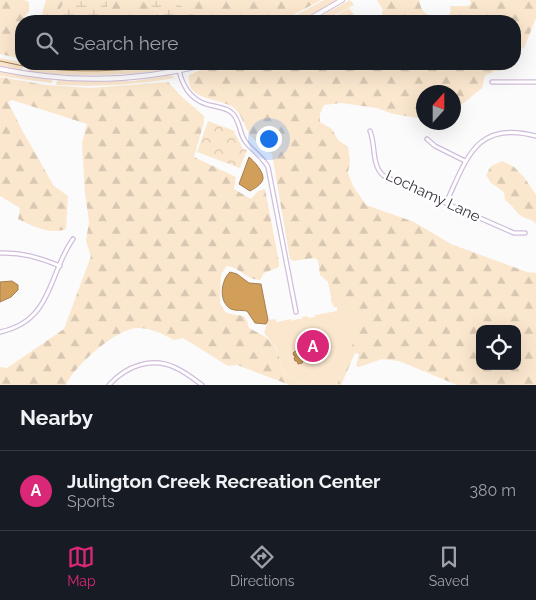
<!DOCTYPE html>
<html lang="en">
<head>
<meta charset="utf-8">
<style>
	:root { --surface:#171b24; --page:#242831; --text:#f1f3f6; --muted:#9ea1a6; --line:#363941; --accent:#db2777 }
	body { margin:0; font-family:Raleway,sans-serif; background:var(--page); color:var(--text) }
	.controls { position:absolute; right:15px; bottom:15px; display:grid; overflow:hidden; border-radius:10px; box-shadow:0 5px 20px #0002 }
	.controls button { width:45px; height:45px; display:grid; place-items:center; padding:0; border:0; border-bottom:1px solid var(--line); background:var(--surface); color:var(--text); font:25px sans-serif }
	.compass { position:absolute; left:416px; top:85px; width:45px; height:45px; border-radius:50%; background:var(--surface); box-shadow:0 5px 20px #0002; rotate:21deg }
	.you { position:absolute; left:268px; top:138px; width:18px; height:18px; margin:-12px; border:4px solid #fff; border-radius:50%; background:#1a73e8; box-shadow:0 0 0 8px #1a73e833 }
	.badge { display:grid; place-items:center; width:32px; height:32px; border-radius:50%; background:var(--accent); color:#fff; font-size:16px; font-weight:700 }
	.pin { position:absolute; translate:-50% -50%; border:2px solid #fff; box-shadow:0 1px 5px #0006 }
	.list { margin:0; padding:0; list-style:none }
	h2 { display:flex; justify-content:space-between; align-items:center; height:65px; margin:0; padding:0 20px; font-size:21px }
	h2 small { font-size:16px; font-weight:400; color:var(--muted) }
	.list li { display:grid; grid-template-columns:32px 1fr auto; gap:15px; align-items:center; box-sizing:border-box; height:80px; padding:0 20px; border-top:1px solid var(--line) }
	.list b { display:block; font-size:19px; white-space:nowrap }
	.list p { margin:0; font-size:16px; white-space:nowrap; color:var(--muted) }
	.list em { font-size:16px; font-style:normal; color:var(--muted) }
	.icon { flex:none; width:28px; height:28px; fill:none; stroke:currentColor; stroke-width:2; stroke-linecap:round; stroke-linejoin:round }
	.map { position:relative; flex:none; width:536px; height:385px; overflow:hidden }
	.search { position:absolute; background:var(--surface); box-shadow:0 5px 20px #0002; left:15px; right:15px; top:15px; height:55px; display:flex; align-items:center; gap:12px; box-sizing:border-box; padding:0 18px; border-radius:20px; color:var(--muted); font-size:19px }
	.sheet { height:145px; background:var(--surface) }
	nav { display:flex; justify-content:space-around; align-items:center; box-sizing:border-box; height:70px; border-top:1px solid var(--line); background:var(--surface); font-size:14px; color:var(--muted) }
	nav a { display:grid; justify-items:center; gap:2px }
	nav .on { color:var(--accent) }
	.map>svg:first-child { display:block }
	.grass { fill:#fbe7ce }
	.forest { fill:url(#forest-firs); fill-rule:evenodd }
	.wetland { fill:url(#wetland-marsh) }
	.park { fill:url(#park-crowns) }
	.water { fill:#d29f5a; stroke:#a47f52 }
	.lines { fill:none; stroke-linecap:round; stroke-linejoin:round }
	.stream { stroke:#a47f52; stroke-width:1 }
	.minor-casing { stroke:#d0bddc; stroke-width:5.5 }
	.tertiary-casing { stroke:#d0bddc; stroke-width:6 }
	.minor { stroke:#fff; stroke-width:3 }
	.tertiary { stroke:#fff; stroke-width:4 }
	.labels { text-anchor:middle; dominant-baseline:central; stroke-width:4.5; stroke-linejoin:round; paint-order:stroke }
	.street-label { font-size:15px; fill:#3a333f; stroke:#fff }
</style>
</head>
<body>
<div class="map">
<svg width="536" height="385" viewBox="0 0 536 385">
	<defs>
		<pattern id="forest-firs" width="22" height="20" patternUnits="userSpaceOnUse" patternTransform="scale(1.25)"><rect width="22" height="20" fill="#fbe7ce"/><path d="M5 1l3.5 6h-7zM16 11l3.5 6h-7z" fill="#d8c7b2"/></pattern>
		<pattern id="wetland-marsh" width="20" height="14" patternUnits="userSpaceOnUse" patternTransform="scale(1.25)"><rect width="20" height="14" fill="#fbe7ce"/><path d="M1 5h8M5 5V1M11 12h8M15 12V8" fill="none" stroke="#d8c7b2"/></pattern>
		<pattern id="park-crowns" width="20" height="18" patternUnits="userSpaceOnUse" patternTransform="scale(1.25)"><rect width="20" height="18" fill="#fbe7ce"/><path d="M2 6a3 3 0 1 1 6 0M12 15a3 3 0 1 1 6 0" fill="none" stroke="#d8c7b2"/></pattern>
	</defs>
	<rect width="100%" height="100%" fill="#fbfbfb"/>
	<g class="grass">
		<polygon points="324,0 338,0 301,21 285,21"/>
		<polygon points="350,0 354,5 323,21 312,21"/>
		<polygon points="0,58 21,62 21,64 24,64 23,69 20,71 0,67"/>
		<path d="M28,64L101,68L151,64H174L172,69C125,76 79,77 32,72L27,70Z"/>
		<polygon points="0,71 48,79 52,80 52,83 0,76"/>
		<path d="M171,75L175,78C136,85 97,87 56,85L57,80H61L134,81Z"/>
		<polygon points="331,297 362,309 365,312 365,315 337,385 306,385 284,374 276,347 264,333 268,320 276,319 277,322 291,319 292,321 297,319 302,319 302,317 308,316 308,318 315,317 315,315 337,311 337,307 334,307 331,301"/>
	</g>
	<g class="forest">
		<path d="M0,0H24L29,2V11L24,18V21H21C21,33 19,43 21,54L18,58L0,54Z"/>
		<polygon points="46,0 65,0 54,21 40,21"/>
		<polygon points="108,0 142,0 172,21 88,21 106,16"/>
		<polygon points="176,0 321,0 282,21 203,21 181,6"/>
		<path d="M377,0H419C422,17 432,17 448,17L451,11L450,6H468L471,4L470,0H536V18L524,48L516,49L515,52V21H377L381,17L383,10Z"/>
		<polygon points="349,8 355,16 355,21 326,21"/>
		<path d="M223,64H506L501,71H495L485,76L482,88L454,111V92H424L423,120L418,118L393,114L377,108L341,103L324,105L320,114V122L332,129L338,140L348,147L350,160L348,173L353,186L366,205L414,222L451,244L527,272L536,273V385H457L399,361L382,359L359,367L356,366L359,354L355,353L341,385H337L365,312L331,297L328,282L320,275L318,260L314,258L293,261L290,259L272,154C266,148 256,143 251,136C243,125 242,111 229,105C215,98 185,99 189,75L200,70ZM480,329H517V366H480Z"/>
		<path d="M0,77L45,85L91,88L168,82L181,96L204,116V122L194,157L236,177L234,189L251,199L258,191L265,189L279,262V267L264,273L260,280C244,279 242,268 227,266L221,274L220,303L225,312L231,314L244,316L247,321L249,328C278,343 275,344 284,374L306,385H290L237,365L228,366L183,338L174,340C162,334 152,328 137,328C117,328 73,367 66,385H0V367L7,368L64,329L91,256L86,241L89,222L85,193L82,143L87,124L12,100L8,102L22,130L54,186L68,196L66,229C49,235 33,226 18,219L20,208L0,196Z"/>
		<path d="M502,161L513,166L524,177L536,195V224C532,219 526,219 521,216C516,212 512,205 505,200L504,192L491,183L486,175L491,166Z"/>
	</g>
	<g class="wetland">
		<polygon points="65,0 108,0 106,16 88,21 54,21"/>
		<polygon points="142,0 176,0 181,6 203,21 172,21"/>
	</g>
	<polygon class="park" points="208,121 235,131 234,134 236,135 243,149 247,150 240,168 197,152"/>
	<g class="water">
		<path d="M249,157C254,161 264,172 263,179C262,184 254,189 250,191L239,184Z"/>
		<path d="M230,272L237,274L249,283L261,284L268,320L266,324L255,323L247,311C242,310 235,311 231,309C218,302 221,280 230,272Z"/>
		<polygon points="12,281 18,285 18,290 11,297 0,302 0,282"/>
		<polygon points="302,340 305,340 304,346 310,348 311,353 309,356 306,356 305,353 302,353 304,360 302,363 298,364 297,361 295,361 294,358 296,356 294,356 293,353 300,347 297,342"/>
	</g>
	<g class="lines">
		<g class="stream">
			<polyline points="0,61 23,66"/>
			<path d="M28,67C76,73 123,72 170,64"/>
		</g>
		<defs>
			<g id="minor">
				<path d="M179,70C183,89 194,103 214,106C221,108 227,108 232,113C240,120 239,132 245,141C252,151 262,156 268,167L296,312"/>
				<polyline points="492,82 536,82"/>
				<path d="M370,131C376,145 371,166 384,176L514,233H525"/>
				<polyline points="427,139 435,146 465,161"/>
				<path d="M446,203C467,158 476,120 536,136"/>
				<path d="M0,253C22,252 40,258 60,266"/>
				<path d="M0,332C53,321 48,274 73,239"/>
				<path d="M109,385C126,366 152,356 176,368C185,372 194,379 202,385"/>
			</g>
			<g id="tertiary">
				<polyline points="306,21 342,0"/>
				<path d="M0,69C68,83 139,82 206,64"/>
			</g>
		</defs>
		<use href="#minor" class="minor-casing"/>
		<use href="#tertiary" class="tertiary-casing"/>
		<use href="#minor" class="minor"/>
		<use href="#tertiary" class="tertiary"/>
	</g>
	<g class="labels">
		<g class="street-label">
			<text transform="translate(433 196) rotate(25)">Lochamy Lane</text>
		</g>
	</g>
</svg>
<div class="controls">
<button><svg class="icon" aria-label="locate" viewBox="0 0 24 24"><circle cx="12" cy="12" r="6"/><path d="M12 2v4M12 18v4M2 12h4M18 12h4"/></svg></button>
</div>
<svg class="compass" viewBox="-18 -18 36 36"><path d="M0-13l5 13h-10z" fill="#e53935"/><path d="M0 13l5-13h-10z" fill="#9ea1a6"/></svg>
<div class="you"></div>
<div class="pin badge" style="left:313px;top:346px">A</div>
<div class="search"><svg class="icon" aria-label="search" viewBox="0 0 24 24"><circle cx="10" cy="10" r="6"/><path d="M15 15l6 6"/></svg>Search here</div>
</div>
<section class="sheet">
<h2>Nearby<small></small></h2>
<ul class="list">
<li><span class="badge">A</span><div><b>Julington Creek Recreation Center</b><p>Sports</p></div><em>380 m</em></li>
</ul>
</section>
<nav>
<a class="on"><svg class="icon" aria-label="map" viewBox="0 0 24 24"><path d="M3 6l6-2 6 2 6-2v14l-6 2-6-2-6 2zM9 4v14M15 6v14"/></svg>Map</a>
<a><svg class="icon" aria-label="directions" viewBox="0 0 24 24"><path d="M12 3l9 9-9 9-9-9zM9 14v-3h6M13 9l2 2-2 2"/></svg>Directions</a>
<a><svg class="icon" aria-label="saved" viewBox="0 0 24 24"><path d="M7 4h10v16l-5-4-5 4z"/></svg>Saved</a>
</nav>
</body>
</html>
